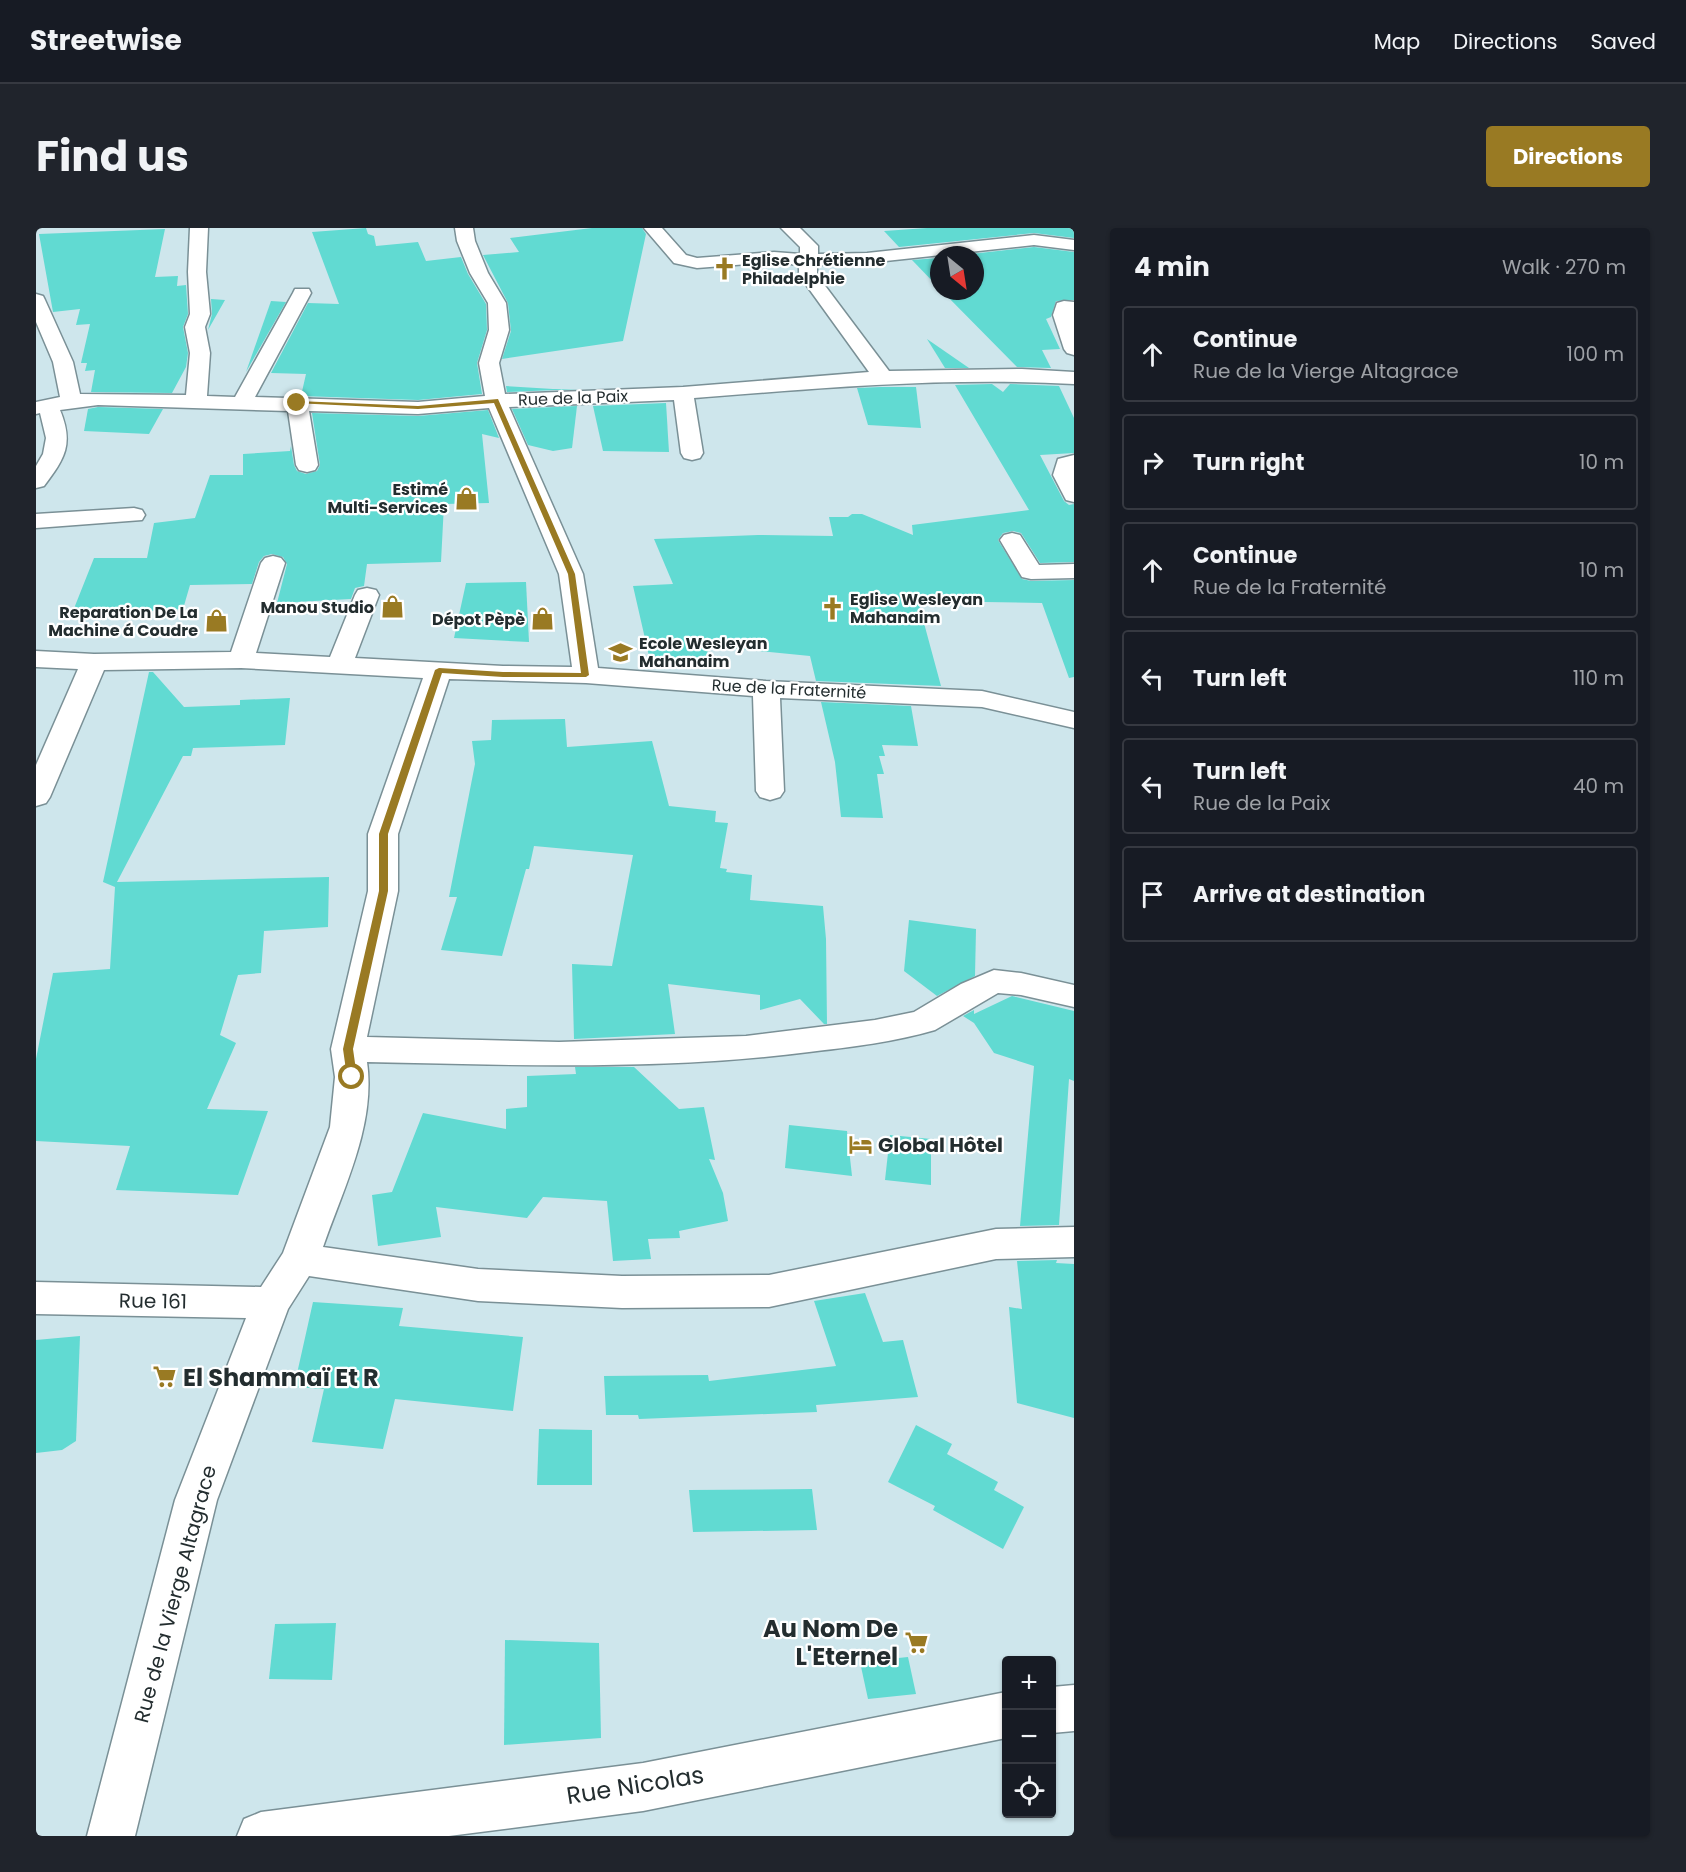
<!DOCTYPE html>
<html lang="en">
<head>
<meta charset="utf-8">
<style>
	:root { --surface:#171b24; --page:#20242c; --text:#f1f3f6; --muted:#9ea1a6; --line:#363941; --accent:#997a23 }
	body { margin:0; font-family:Poppins,sans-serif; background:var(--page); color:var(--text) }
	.controls { position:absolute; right:18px; bottom:18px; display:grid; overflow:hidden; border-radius:6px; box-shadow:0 2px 4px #0004 }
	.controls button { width:54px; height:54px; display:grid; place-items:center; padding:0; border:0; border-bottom:2px solid var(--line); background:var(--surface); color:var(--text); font:30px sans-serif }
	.compass { position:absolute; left:894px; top:18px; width:54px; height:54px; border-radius:50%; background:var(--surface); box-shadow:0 2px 4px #0004; rotate:150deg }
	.stop { position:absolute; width:18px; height:18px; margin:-14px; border:4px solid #997a23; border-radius:50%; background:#fff }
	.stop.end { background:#997a23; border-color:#fff; box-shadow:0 2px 6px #0008 }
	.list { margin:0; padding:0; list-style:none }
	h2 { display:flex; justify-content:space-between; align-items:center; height:78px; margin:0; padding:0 24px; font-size:26px }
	h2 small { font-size:20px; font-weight:400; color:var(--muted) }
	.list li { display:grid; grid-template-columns:39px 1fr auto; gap:18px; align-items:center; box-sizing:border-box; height:96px; margin:0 12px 12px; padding:0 12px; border:2px solid var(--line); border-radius:6px }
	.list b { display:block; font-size:22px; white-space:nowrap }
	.list p { margin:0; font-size:20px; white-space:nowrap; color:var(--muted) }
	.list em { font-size:20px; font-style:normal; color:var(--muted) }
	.icon { flex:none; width:33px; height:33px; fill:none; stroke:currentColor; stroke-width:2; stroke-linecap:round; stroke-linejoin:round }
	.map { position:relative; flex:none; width:1038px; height:1608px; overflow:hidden; border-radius:6px }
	header { display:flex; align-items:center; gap:36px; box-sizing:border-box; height:84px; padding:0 30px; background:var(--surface); border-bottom:2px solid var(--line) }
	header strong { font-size:28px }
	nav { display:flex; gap:33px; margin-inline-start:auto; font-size:21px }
	.intro { display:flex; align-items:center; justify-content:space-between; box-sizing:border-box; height:144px; padding:0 36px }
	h1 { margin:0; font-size:42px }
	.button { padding:15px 27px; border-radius:6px; background:var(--accent); color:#fff; font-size:21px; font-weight:700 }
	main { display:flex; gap:36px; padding:0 36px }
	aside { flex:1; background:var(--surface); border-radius:6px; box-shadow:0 2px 4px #0004 }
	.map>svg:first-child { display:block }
	.building { fill:#61dad2 }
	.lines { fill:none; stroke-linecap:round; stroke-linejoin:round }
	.minor-casing { stroke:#7a9096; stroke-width:3 }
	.minor { fill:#fff; fill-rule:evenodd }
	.route { fill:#997a23 }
	.labels { text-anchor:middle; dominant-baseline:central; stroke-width:4.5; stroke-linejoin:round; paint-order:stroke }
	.far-poi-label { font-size:16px; font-weight:bold; fill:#232d2f; stroke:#fff; text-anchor:end }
	.far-street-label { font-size:16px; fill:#232d2f; stroke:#fff }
	.poi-label { font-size:20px; font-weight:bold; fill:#232d2f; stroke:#fff; text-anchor:start }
	.street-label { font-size:20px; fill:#232d2f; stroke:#fff }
	.near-poi-label { font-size:24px; font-weight:bold; fill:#232d2f; stroke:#fff; text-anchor:start }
	.near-street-label { font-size:24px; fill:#232d2f; stroke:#fff }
</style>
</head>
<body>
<header>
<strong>Streetwise</strong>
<nav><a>Map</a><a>Directions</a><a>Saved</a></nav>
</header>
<div class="intro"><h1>Find us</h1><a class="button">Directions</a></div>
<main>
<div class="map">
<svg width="1038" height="1608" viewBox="0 0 1038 1608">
	<rect width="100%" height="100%" fill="#cee6ec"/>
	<g class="building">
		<polygon points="330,0 332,6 338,8 340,18 382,14 390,33 425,29 432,46 450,76 451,102 441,135 446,166 382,172 265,168 270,146 235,145 272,75 303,76 276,4"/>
		<polygon points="556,0 606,0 610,6 587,113 466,131 475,103 472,75 447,27 483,24 474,10"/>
		<polygon points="891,0 1038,0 1038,10 998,5 863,19 848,3"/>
		<polygon points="129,1 119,49 142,48 141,58 150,57 152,86 147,99 152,125 150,139 136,165 55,164 59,142 49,143 51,135 45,135 54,96 40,97 44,81 17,84 3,6"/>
		<polygon points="998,19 1038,24 1038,72 1020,73 1015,89 1010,91 1024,121 1006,122 1015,140 981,139 906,63 939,63 939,27 926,27"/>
		<polygon points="903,30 903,60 876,32"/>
		<polygon points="175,71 189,72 172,102 176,86"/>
		<polygon points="235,73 250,74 210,144"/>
		<polygon points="891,111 933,140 909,140"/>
		<polygon points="956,156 967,164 974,156 1023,158 1038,190 1038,225 1004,227 1028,273 1033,277 1038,276 1038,334 1004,335 985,305 977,303 967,305 962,312 986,351 995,353 1038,352 1038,449 1033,450 1006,375 882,373 905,458 780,453 774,428 674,418 666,437 613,428 597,358 637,356 618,311 722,307 797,308 793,289 812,289 816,286 826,286 877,307 876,297 993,282 919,157"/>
		<polygon points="470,158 517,161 543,161 471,164"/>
		<polygon points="845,159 880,159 885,200 832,197 821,160"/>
		<polygon points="630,175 633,224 567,223 557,178"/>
		<polygon points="541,178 536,220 517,223 492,217 476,181"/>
		<polygon points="62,179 127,181 113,206 48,203 52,181"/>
		<polygon points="452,182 463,210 446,206 453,275 408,276 405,334 331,336 328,358 319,360 315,371 241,375 251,336 247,329 236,326 228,328 223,334 216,356 154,357 147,381 35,388 58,330 111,330 118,295 159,290 174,247 207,247 207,226 254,223 255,218 258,237 261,243 270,246 281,243 284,237 276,185 382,188"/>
		<polygon points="490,354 493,414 418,410 430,355"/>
		<polygon points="113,444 117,444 148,479 204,477 204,472 254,470 249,517 157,520 155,528 147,528 81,654 293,649 292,699 228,703 225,745 202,747 184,807 200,815 171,881 232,883 202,967 80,962 94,918 0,913 0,831 17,745 74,741 79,659 67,654"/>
		<polygon points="785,474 875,478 882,518 846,517 849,528 843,528 848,546 841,546 847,590 805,589 799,534"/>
		<polygon points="529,491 531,519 616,513 633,578 680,583 679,594 692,595 684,640 691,641 690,644 716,647 714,672 787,678 790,711 791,796 788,796 764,771 724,782 724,767 632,756 639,806 538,811 536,736 576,738 597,627 498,618 493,641 490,641 466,728 405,722 421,669 413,669 439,536 436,513 455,512 456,492"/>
		<polygon points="873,692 940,701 939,748 901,768 868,743"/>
		<polygon points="976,768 1038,783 1038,853 1033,851 1023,997 984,998 998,838 958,825 938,795 927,788 938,782 938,786"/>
		<polygon points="539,839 598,839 643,881 668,879 679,932 673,931 687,965 692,993 643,1003 644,1010 612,1011 615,1031 577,1033 571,973 507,969 491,990 400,979 405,1009 342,1018 336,967 356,964 387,885 470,901 470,881 491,879 491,848 540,846"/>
		<polygon points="753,897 811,903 816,948 749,940"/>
		<polygon points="854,907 895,911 895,957 849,952"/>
		<polygon points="1021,1032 1020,1035 1038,1036 1038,1190 981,1175 973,1079 986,1081 981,1033"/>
		<polygon points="829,1065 847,1114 867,1112 882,1169 780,1177 781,1184 603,1191 602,1187 570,1187 568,1148 672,1147 673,1153 800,1138 778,1073"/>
		<polygon points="277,1074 367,1080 363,1098 487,1109 477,1183 359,1171 347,1221 276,1214 288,1161 258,1159"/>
		<polygon points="44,1108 40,1213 26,1222 0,1225 0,1112"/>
		<polygon points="880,1197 916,1216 911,1226 962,1254 958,1262 988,1279 967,1321 897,1282 899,1278 852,1254"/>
		<polygon points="503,1201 556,1202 556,1257 501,1257"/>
		<polygon points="776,1261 781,1302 657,1304 653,1262"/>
		<polygon points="300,1395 296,1452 233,1451 239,1396"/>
		<polygon points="469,1412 563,1415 565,1510 468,1517"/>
		<polygon points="872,1429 880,1466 832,1471 824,1434"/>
	</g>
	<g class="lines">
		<defs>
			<g id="minor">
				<path d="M154,0H172L170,44L174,86L169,99L174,125L171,168L199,169L257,65L259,61H273L275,65L219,169L382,174L449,168L443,135L453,102L452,75L434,45L421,13L419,0H437L439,13L452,45L470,75L473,102L463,135L469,166L647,159L833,144L763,47V37L738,34L661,40L638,35L608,0H626L650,27L661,30L738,24L764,26V19L745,0H764L782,18V26L831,25L998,7L1038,12V22L998,17L831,35L781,37V47L853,143L986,141L1038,144V156C911,149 785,160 658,170L667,225L664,230L656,232L648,230L645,225L638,172L473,179L547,346L562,440L730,453L946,463L1038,484V500L946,479L744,470L748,563L744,569L734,572L724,569L720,563L717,468L550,455L413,451L362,606V663L331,809L523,814L710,808L839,792L878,784L925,756L958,742L985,745L1038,757V779L985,767L962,765L899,802C858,814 815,819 773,824C626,843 478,837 331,834C340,897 307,961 287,1019L442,1041L586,1048L733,1047L960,1001L1038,999V1029L960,1031L733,1079L586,1080L442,1073L273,1048L252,1081L181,1272L99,1608H51L139,1272L210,1090L0,1086V1054L225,1059L247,1025L294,899L299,849L295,821L332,663V606L387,450L205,440L68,442L14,569L10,575L0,578V537L42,441L0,439V423L58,426L195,424L225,335L229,330L237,328L245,330L249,335L220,425L294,429L319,367L322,362L331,360L340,362L343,367L319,430L467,438L536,439L523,346L453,180L382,186L273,183L282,237L279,242L271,244L263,242L260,237L252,183L62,177L24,182C38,216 29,230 8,258L0,260V238L7,226L10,210L4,185L0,186V174L24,169L17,134L0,94V66L7,68L9,72L37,134L44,166L150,167L154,125L149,99L154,86L152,44Z"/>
				<polygon points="1028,73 1038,74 1038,127 1031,125 1028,121 1017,87 1021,75"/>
				<polygon points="1038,227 1038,274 1030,272 1017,247 1022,231"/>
				<polygon points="98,280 106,282 109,287 106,292 0,300 0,286"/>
				<polygon points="976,305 984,307 1003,337 1038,336 1038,350 995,351 986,349 964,312 968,307"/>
				<polygon points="1038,1457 1038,1503 1016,1505 1016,1459"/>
				<polygon points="970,1464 970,1510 607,1583 413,1608 201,1608 208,1591 225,1584 607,1535"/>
			</g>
		</defs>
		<use href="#minor" class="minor-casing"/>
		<use href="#minor" class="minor"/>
	</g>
	<polygon class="route" points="462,171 539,346 553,447 550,449 467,449 406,445 352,606 352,663 317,821 321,849 316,853 311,849 307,821 343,663 343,606 399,442 403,440 467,444 545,445 532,346 458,175 382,181 258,175 261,173 382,178"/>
	<defs>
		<symbol id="church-bare" viewBox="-9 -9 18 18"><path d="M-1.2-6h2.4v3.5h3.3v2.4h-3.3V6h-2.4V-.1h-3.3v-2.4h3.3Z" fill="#997a23" stroke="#fff" stroke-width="2.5" paint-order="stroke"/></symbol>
		<symbol id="shop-bare" viewBox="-9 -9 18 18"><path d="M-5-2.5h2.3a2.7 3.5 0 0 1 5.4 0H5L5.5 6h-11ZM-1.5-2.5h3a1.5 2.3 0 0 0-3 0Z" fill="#997a23" stroke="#fff" stroke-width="2.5" paint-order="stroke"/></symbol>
		<symbol id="school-bare" viewBox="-9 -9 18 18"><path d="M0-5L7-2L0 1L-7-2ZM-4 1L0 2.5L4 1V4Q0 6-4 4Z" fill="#997a23" stroke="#fff" stroke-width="2.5" paint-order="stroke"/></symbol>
		<symbol id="hotel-bare" viewBox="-9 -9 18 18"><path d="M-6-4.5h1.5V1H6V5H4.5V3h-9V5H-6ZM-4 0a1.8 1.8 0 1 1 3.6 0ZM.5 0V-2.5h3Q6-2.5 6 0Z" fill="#997a23" stroke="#fff" stroke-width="2.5" paint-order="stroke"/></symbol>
		<symbol id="supermarket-bare" viewBox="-9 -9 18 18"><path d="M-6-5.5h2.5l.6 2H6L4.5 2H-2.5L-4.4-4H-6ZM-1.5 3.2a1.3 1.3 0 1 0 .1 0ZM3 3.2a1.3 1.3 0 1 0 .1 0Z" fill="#997a23" stroke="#fff" stroke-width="2.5" paint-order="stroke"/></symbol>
	</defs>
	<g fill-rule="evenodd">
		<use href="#church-bare" x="672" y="24" width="33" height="33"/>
		<use href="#shop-bare" x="414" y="254" width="33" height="33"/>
		<use href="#shop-bare" x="340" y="362" width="33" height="33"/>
		<use href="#church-bare" x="780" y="364" width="33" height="33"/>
		<use href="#shop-bare" x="490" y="374" width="33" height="33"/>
		<use href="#shop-bare" x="164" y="376" width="33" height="33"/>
		<use href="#school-bare" x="568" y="408" width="33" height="33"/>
		<use href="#hotel-bare" x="808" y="900" width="33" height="33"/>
		<use href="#supermarket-bare" x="112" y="1132" width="33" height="33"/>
		<use href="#supermarket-bare" x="864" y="1398" width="33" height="33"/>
	</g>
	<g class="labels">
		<g class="far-poi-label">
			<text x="706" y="32" text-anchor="start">Eglise Chrétienne<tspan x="706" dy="18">Philadelphie</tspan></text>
			<text x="412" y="261">Estimé<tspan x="412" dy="18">Multi-Services</tspan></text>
			<text x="814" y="371" text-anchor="start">Eglise Wesleyan<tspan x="814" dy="18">Mahanaim</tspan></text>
			<text x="338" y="379">Manou Studio</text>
			<text x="162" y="384">Reparation De La<tspan x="162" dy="18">Machine á Coudre</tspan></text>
			<text x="489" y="391">Dépot Pèpè</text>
			<text x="603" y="415" text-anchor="start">Ecole Wesleyan<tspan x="603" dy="18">Mahanaim</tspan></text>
		</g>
		<g class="far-street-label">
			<text transform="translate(537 170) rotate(-2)">Rue de la Paix</text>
			<text transform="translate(753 461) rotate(3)">Rue de la Fraternité</text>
		</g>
		<g class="poi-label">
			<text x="842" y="917">Global Hôtel</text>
		</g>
		<g class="street-label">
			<text transform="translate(117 1073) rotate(1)">Rue 161</text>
			<text transform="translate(139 1366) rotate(-75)">Rue de la Vierge Altagrace</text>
		</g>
		<g class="near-poi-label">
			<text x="147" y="1149">El Shammaï Et R</text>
			<text x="862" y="1400" text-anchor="end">Au Nom De<tspan x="862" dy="28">L'Eternel</tspan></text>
		</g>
		<g class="near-street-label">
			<text transform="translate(599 1557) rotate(-9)">Rue Nicolas</text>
		</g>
	</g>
</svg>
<div class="controls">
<button>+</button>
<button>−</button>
<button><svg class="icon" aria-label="locate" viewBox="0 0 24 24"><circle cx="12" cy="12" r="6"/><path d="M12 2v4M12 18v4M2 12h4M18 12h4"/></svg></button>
</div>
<svg class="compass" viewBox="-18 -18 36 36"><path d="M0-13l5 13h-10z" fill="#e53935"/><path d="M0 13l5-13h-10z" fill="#9ea1a6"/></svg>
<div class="stop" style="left:316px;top:849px"></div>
<div class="stop end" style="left:261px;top:175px"></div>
</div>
<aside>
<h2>4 min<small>Walk · 270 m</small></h2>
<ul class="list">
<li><svg class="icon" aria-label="ahead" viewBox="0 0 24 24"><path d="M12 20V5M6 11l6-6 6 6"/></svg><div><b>Continue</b><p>Rue de la Vierge Altagrace</p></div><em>100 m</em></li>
<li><svg class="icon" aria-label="right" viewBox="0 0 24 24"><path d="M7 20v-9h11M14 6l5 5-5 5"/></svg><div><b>Turn right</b></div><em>10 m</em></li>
<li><svg class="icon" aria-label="ahead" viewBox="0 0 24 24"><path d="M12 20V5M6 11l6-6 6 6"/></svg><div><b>Continue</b><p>Rue de la Fraternité</p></div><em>10 m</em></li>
<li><svg class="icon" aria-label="left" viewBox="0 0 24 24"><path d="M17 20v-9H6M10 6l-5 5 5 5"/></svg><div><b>Turn left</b></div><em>110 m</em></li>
<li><svg class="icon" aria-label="left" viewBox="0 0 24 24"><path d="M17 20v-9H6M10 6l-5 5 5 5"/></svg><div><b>Turn left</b><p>Rue de la Paix</p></div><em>40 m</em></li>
<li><svg class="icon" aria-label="arrive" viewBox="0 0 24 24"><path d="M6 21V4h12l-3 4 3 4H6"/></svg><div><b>Arrive at destination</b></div></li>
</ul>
</aside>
</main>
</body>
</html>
